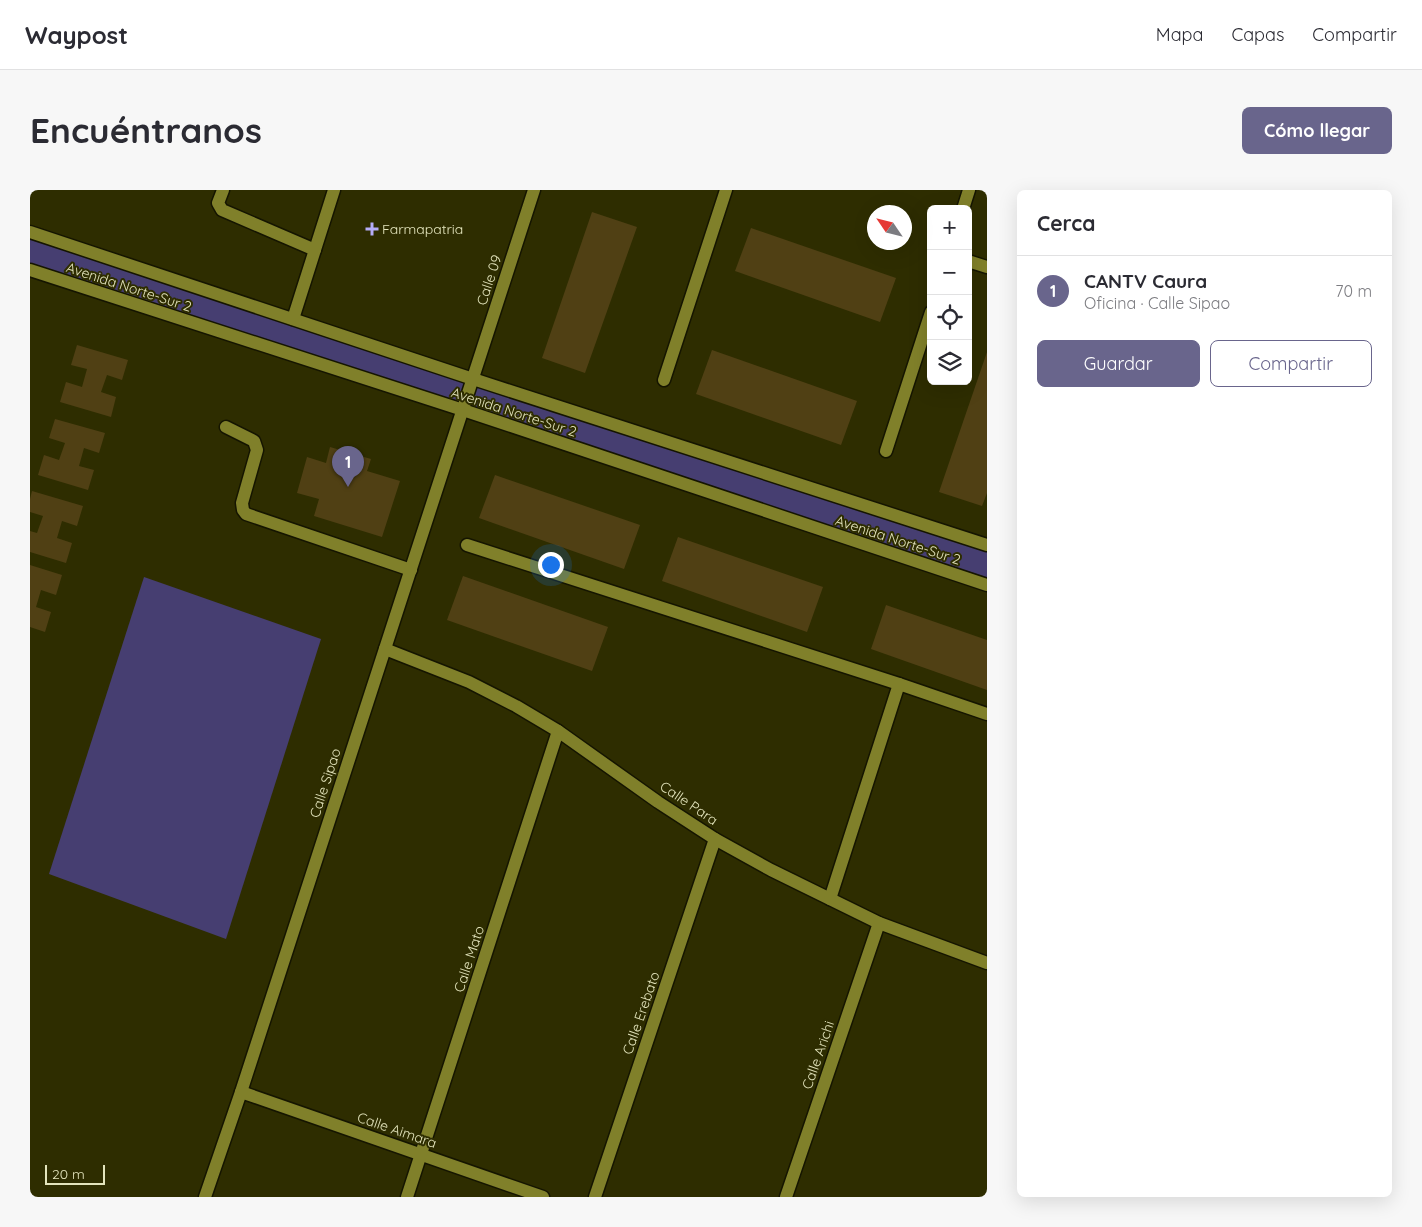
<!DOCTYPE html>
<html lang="es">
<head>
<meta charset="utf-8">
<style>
	:root { --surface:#fff; --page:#f7f7f7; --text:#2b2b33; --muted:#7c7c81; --line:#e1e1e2; --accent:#69658c }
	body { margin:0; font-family:Quicksand,sans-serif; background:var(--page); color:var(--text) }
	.controls { position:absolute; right:15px; top:15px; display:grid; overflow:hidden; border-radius:8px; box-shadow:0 5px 20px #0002 }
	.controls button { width:45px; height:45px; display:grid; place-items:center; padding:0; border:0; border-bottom:1px solid var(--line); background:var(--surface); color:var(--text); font:25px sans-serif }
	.compass { position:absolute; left:837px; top:15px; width:45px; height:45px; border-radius:50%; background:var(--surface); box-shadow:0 5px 20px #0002; rotate:305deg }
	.scale { position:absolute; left:15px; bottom:12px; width:60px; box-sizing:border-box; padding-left:5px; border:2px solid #e3e4bc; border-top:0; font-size:14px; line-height:18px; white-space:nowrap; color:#e3e4bc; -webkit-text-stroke:4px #2e2d00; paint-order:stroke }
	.you { position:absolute; left:520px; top:374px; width:18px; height:18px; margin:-12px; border:4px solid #fff; border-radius:50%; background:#1a73e8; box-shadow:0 0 0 8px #1a73e833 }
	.badge { display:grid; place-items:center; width:32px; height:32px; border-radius:50%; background:var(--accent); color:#fff; font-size:16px; font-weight:700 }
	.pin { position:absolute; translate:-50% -41px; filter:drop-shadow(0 1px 2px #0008) }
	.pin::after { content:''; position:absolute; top:26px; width:18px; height:15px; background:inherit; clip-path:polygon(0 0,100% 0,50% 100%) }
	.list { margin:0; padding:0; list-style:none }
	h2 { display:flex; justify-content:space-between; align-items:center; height:65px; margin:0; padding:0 20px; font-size:21px }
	h2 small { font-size:16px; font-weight:400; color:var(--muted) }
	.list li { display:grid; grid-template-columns:32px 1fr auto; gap:15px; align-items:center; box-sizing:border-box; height:70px; padding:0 20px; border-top:1px solid var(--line) }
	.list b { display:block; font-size:19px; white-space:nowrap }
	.list p { margin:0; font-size:16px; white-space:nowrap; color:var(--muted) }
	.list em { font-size:16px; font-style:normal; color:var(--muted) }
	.actions { display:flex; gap:10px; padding:15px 20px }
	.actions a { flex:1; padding:11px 0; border:1px solid var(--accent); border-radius:8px; text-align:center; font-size:18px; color:var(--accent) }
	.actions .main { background:var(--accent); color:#fff }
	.icon { flex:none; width:28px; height:28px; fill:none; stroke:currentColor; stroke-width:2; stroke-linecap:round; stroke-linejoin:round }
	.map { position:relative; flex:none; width:957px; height:1007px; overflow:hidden; border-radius:8px }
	header { display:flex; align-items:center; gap:30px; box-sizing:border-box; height:70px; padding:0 25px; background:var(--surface); border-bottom:1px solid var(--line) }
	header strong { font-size:24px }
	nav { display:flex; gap:28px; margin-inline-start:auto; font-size:18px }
	.intro { display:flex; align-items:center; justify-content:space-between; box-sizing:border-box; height:120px; padding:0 30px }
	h1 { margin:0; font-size:35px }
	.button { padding:12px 22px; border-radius:8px; background:var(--accent); color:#fff; font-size:18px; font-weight:700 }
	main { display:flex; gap:30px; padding:0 30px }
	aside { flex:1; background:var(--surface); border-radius:8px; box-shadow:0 5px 20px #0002 }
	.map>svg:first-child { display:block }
	.green { fill:#463e71 }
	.building { fill:#504014 }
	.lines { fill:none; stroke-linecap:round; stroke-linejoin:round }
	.minor-casing { stroke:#151500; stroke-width:15 }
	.minor { stroke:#80802a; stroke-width:12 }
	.poi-dot { fill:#b5acf8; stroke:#2e2d00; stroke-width:2 }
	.labels { text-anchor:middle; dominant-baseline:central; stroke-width:4; stroke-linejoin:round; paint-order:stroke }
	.poi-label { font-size:14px; fill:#e3e4bc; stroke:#2e2d00; text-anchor:start }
	.street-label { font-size:14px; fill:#e3e4bc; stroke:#2e2d00 }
</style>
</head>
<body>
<header>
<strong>Waypost</strong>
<nav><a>Mapa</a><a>Capas</a><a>Compartir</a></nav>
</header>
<div class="intro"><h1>Encuéntranos</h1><a class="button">Cómo llegar</a></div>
<main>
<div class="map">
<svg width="957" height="1007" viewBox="0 0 957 1007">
	<rect width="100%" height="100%" fill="#2e2d00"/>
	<g class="green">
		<polygon points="0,42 957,355 957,395 0,80"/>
		<polygon points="114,387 291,449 196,749 19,684"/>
	</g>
	<g class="building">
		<polygon points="562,22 607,37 555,183 512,168"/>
		<polygon points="721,38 866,88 850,132 705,81"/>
		<polygon points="47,155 98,170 92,190 77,185 71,202 86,207 81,227 30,212 36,192 52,197 57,179 41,175"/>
		<polygon points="682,160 827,211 811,255 666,204"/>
		<polygon points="957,162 957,303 952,316 909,302"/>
		<polygon points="25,229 75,243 69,263 54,258 49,276 64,280 58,300 8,285 14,265 29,270 35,253 19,248"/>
		<polygon points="300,257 341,269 337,281 370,291 352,347 284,326 289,309 267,303 277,267 296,273"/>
		<polygon points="465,285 610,335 594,379 449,328"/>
		<polygon points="2,301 53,316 47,336 32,331 27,348 42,353 36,373 0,362 0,341 7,343 13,326 0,322 0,309"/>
		<polygon points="648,347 793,397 777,442 632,391"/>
		<polygon points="0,375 32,385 26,405 11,400 6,417 21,422 15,442 0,437"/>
		<polygon points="433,386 578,437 562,481 417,430"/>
		<polygon points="856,415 957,450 957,500 841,459"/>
	</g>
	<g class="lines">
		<defs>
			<g id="minor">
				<polyline points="193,0 188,13 192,20 285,60"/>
				<polyline points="933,19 939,0"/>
				<polyline points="0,42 443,189 957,355"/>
				<polyline points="938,71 957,77"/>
				<polyline points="0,80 433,220 957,395"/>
				<polyline points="263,129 304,0"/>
				<polyline points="634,190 696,0"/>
				<polyline points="196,237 224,251 227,260 212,313 213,320 216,324 381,380"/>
				<polyline points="856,261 901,122"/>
				<polyline points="437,355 869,494 957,524"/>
				<polyline points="355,459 439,492 486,516 528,541 628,612 685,649 741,680 849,733 957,773"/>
				<polyline points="800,709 869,494"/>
				<polyline points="211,902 513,1007"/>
				<polyline points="175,1007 211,902 504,0"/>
				<polyline points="377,1007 528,541"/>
				<polyline points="565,1007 685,649"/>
				<polyline points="756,1007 849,733"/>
			</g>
		</defs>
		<use href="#minor" class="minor-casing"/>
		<use href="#minor" class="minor"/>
	</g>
	<path class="poi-dot" d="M339.5 31.5h5v5h5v5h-5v5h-5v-5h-5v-5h5z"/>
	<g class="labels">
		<g class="poi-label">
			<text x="352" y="39">Farmapatria</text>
		</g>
		<g class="street-label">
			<text transform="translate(459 90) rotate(-72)">Calle 09</text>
			<text transform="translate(99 97) rotate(18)">Avenida Norte-Sur 2</text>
			<text transform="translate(484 222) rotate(18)">Avenida Norte-Sur 2</text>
			<text transform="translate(868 350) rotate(18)">Avenida Norte-Sur 2</text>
			<text transform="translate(295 593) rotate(-72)">Calle Sipao</text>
			<text transform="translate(659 613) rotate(34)">Calle Para</text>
			<text transform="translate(439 769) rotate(-72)">Calle Mato</text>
			<text transform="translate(611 823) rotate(-71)">Calle Erebato</text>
			<text transform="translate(788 865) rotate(-71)">Calle Arichi</text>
			<text transform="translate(367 940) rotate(19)">Calle Aimara</text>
		</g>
	</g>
</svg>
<div class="controls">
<button>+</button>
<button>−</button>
<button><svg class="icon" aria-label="locate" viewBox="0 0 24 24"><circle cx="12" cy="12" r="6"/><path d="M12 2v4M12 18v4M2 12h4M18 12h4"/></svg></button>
<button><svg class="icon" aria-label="layers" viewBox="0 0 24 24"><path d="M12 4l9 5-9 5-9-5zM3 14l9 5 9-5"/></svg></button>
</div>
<svg class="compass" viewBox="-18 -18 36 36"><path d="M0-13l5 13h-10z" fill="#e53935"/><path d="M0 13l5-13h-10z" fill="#7c7c81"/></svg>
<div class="scale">20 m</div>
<div class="you"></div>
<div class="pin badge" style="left:318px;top:297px">1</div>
</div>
<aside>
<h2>Cerca<small></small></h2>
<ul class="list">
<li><span class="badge">1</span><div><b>CANTV Caura</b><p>Oficina · Calle Sipao</p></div><em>70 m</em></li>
</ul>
<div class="actions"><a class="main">Guardar</a><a>Compartir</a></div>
</aside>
</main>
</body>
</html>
